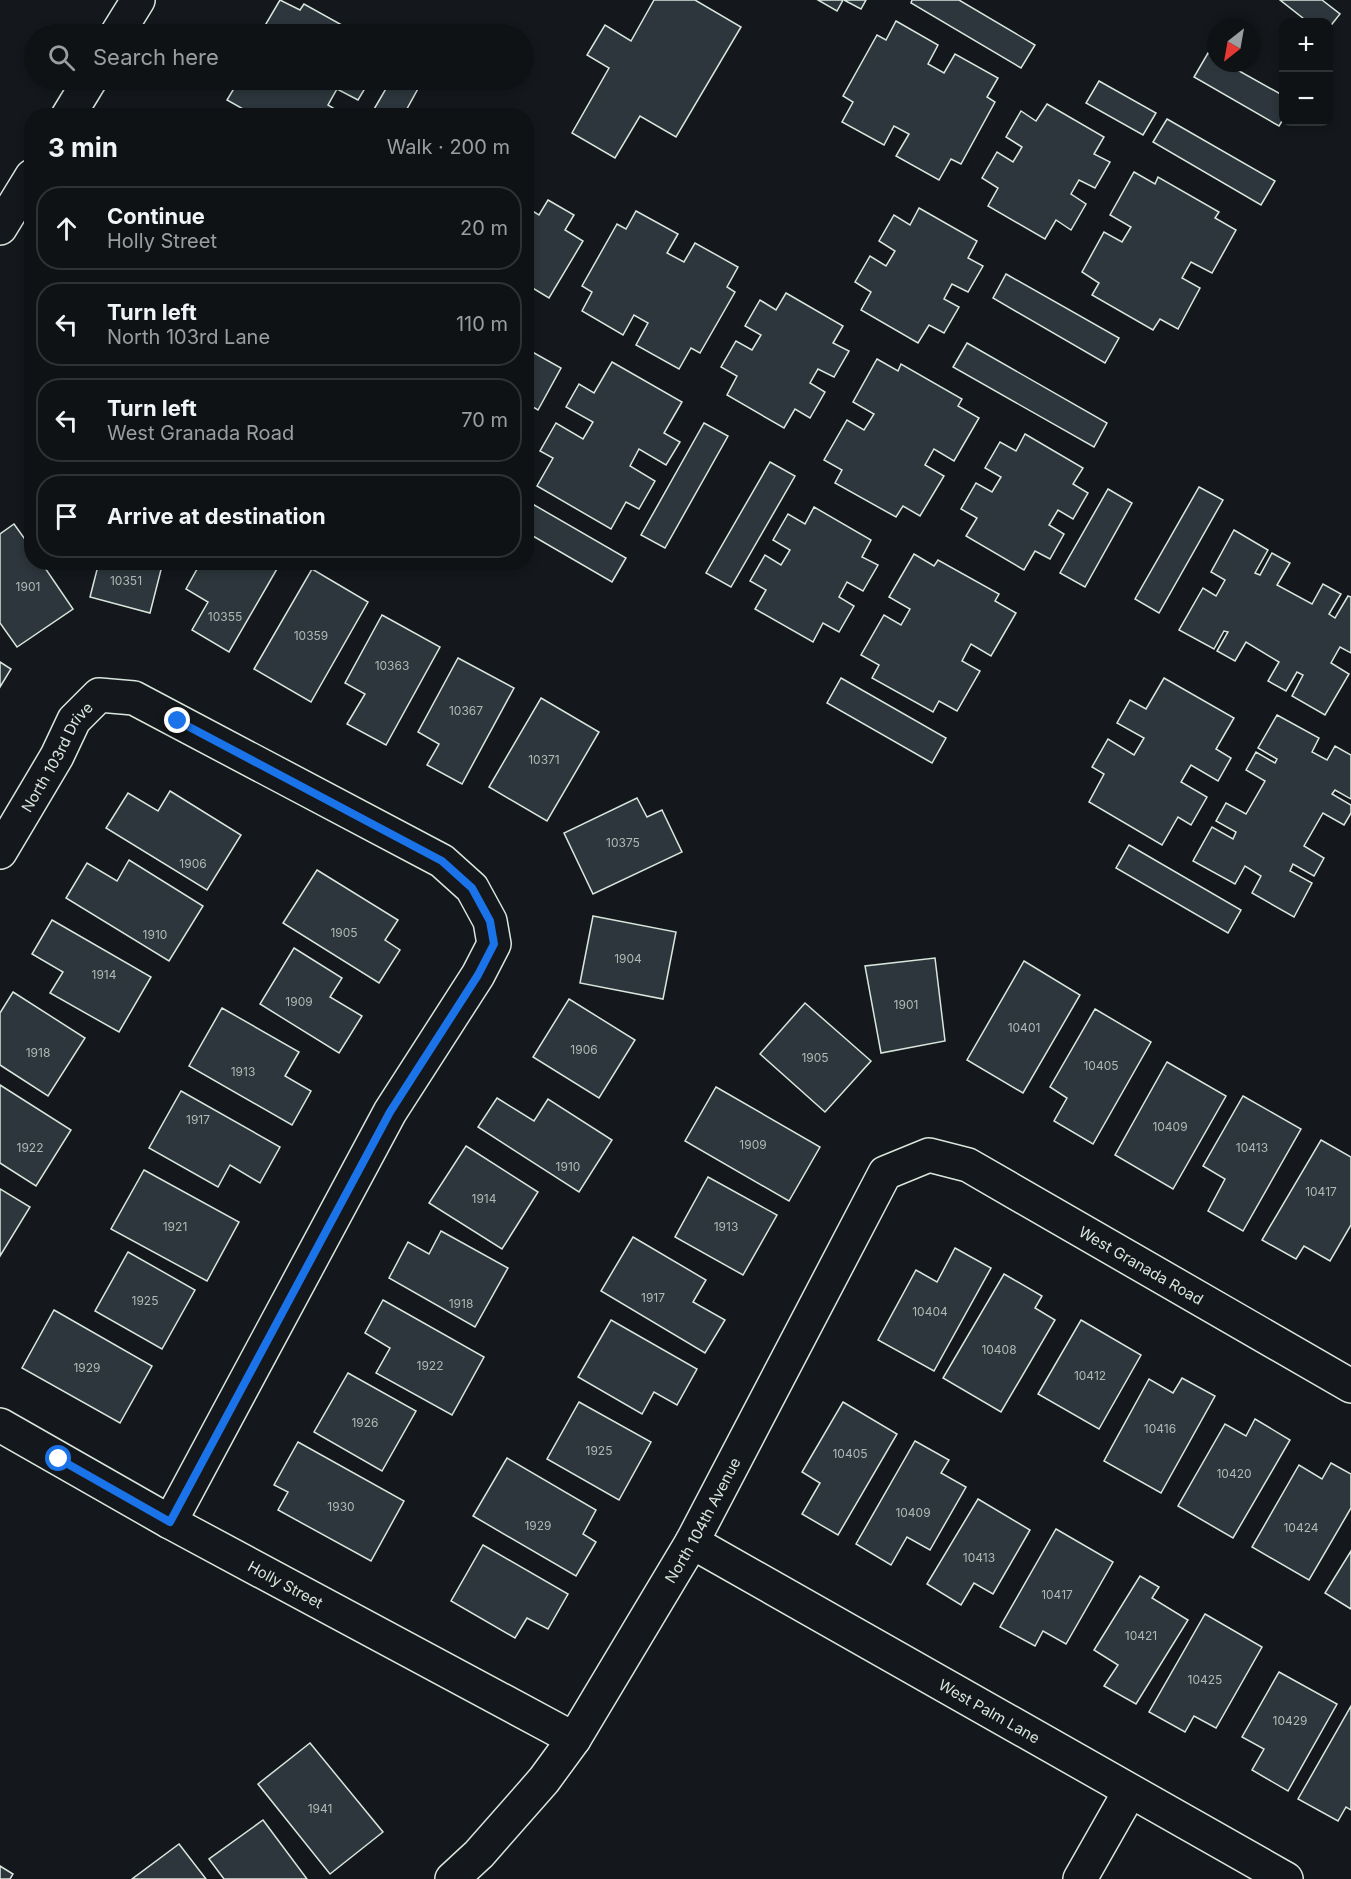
<!DOCTYPE html>
<html lang="en">
<head>
<meta charset="utf-8">
<style>
	:root { --surface:#0f1215; --page:#181b1e; --text:#f1f3f6; --muted:#9b9ea0; --line:#2f3234 }
	body { margin:0; font-family:Inter,sans-serif; background:var(--page); color:var(--text) }
	.controls { position:absolute; right:18px; top:18px; display:grid; overflow:hidden; border-radius:12px; box-shadow:0 3px 9px #0003 }
	.controls button { width:54px; height:54px; display:grid; place-items:center; padding:0; border:0; border-bottom:2px solid var(--line); background:var(--surface); color:var(--text); font:30px sans-serif }
	.compass { position:absolute; left:1207px; top:18px; width:54px; height:54px; border-radius:50%; background:var(--surface); box-shadow:0 3px 9px #0003; rotate:211deg }
	.stop { position:absolute; width:18px; height:18px; margin:-14px; border:4px solid #1a73e8; border-radius:50%; background:#fff }
	.stop.end { background:#1a73e8; border-color:#fff; box-shadow:0 2px 6px #0008 }
	.list { margin:0; padding:0; list-style:none }
	h2 { display:flex; justify-content:space-between; align-items:center; height:78px; margin:0; padding:0 24px; font-size:26px }
	h2 small { font-size:20px; font-weight:400; color:var(--muted) }
	.list li { display:grid; grid-template-columns:39px 1fr auto; gap:18px; align-items:center; box-sizing:border-box; height:84px; margin:0 12px 12px; padding:0 12px; border:2px solid var(--line); border-radius:24px }
	.list b { display:block; font-size:22px; white-space:nowrap }
	.list p { margin:0; font-size:20px; white-space:nowrap; color:var(--muted) }
	.list em { font-size:20px; font-style:normal; color:var(--muted) }
	.icon { flex:none; width:33px; height:33px; fill:none; stroke:currentColor; stroke-width:2; stroke-linecap:round; stroke-linejoin:round }
	.map { position:relative; flex:none; width:1351px; height:1879px; overflow:hidden }
	.search { position:absolute; background:var(--surface); box-shadow:0 3px 9px #0003; left:24px; top:24px; width:510px; height:66px; display:flex; align-items:center; gap:15px; box-sizing:border-box; padding:0 21px; border-radius:33px; color:var(--muted); font-size:22px }
	.panel { position:absolute; background:var(--surface); box-shadow:0 3px 9px #0003; left:24px; top:108px; width:510px; height:462px; border-radius:24px }
	.map>svg:first-child { display:block }
	.building { fill:#2c363c; stroke:#d8e6dc; stroke-width:1.5 }
	.lines { fill:none; stroke-linecap:round; stroke-linejoin:round }
	.street-casing { stroke:#d8e6dc; stroke-width:36 }
	.secondary-casing { stroke:#d8e6dc; stroke-width:36 }
	.street { stroke:#14181c; stroke-width:33 }
	.secondary { stroke:#14181c; stroke-width:33 }
	.route { stroke:#1a73e8; stroke-width:8 }
	.labels { text-anchor:middle; dominant-baseline:central; stroke-width:4.5; stroke-linejoin:round; paint-order:stroke }
	.number-label { font-size:12px; fill:#adbab4 }
	.street-label { font-size:15px; fill:#d8e6dc; stroke:#14181c }
</style>
</head>
<body>
<div class="map">
<svg width="1351" height="1879" viewBox="0 0 1351 1879">
	<rect width="100%" height="100%" fill="#14181c"/>
	<g class="building">
		<polygon points="280,0 300,10 304,4 358,34 260,34"/>
		<polygon points="654,0 695,0 741,27 676,137 640,116 615,158 572,133 609,68 587,55 605,25 631,41"/>
		<polygon points="818,0 843,0 837,11"/>
		<polygon points="844,0 866,0 861,9"/>
		<polygon points="912,0 959,0 1035,45 1021,68 911,3"/>
		<polygon points="1280,0 1322,0 1340,14 1328,29 1328,22 1308,22"/>
		<polygon points="896,21 938,45 928,64 944,73 955,54 998,78 987,97 995,102 961,164 951,159 939,180 896,156 909,134 894,126 884,145 842,122 853,102 843,96 877,35 886,40"/>
		<polygon points="1208,53 1216,58 1216,63 1225,63 1284,96 1284,118 1279,126 1194,77"/>
		<polygon points="239,80 370,80 358,100 337,89 328,105 346,116 242,116 245,110 227,100"/>
		<polygon points="391,80 412,80 420,85 403,116 370,116"/>
		<polygon points="1099,81 1156,113 1143,135 1086,103"/>
		<polygon points="1047,104 1104,137 1094,154 1110,162 1095,188 1079,180 1071,194 1086,204 1071,230 1056,220 1045,239 988,206 998,188 982,178 997,152 1013,162 1022,147 1006,137 1021,111 1036,121"/>
		<polygon points="1167,119 1275,181 1261,205 1153,142"/>
		<polygon points="1134,172 1155,184 1158,177 1219,212 1215,218 1236,230 1212,273 1191,262 1182,278 1200,288 1178,329 1160,319 1153,330 1092,295 1099,283 1082,272 1104,232 1122,242 1131,227 1110,215"/>
		<polygon points="548,200 574,215 565,230 583,241 549,298 531,287 526,294 526,207 539,215"/>
		<polygon points="919,208 977,241 968,258 983,266 968,292 952,284 944,299 959,307 944,333 929,325 918,343 861,310 871,292 855,282 870,256 886,266 895,251 879,241 894,215 910,225"/>
		<polygon points="636,211 678,234 667,253 684,262 695,243 738,267 727,287 735,292 700,353 691,348 679,369 636,345 648,323 634,315 623,335 582,311 592,292 582,286 617,224 626,229"/>
		<polygon points="1006,274 1119,338 1105,363 993,298"/>
		<polygon points="786,293 843,326 833,343 849,351 834,377 818,369 810,383 825,392 810,418 795,409 784,428 727,395 737,376 721,367 736,341 752,350 761,335 745,326 760,300 776,310"/>
		<polygon points="967,343 1107,423 1094,447 953,367"/>
		<polygon points="527,349 561,368 538,410 526,403"/>
		<polygon points="877,359 898,371 901,364 962,399 958,406 979,418 954,461 934,449 925,465 944,476 920,516 903,506 896,517 835,483 842,470 824,460 847,420 864,430 874,414 853,402"/>
		<polygon points="612,362 682,402 664,433 680,442 666,465 639,449 630,466 655,481 639,509 626,502 611,529 537,486 553,458 540,451 556,423 583,439 593,422 566,407 579,384 594,393"/>
		<polygon points="704,423 728,436 665,548 641,535"/>
		<polygon points="1025,434 1083,468 1073,484 1088,493 1073,519 1058,510 1049,525 1064,534 1050,559 1035,551 1024,570 966,536 977,518 961,509 976,483 992,492 1001,477 985,468 1000,442 1016,451"/>
		<polygon points="770,462 795,476 731,587 706,573"/>
		<polygon points="1199,487 1223,500 1159,613 1135,599"/>
		<polygon points="1108,489 1132,503 1085,587 1060,573"/>
		<polygon points="529,502 626,558 612,582 526,532 526,506"/>
		<polygon points="814,507 871,540 862,557 878,565 863,591 847,582 839,597 854,606 839,632 823,623 813,642 755,609 766,590 750,581 765,555 781,565 790,550 773,540 788,514 805,524"/>
		<polygon points="14,524 32,549 32,562 41,562 73,609 17,647 0,623 0,534"/>
		<polygon points="1234,530 1268,550 1255,573 1260,575 1272,553 1290,563 1277,585 1312,604 1323,584 1341,594 1329,614 1335,618 1348,596 1351,597 1351,653 1340,647 1331,663 1349,674 1325,715 1292,696 1303,675 1297,672 1286,691 1268,681 1279,662 1246,642 1235,661 1217,651 1228,632 1224,631 1214,649 1179,630 1203,588 1216,596 1225,580 1211,572"/>
		<polygon points="914,554 934,566 938,560 999,594 995,601 1016,613 991,656 971,644 962,661 980,671 957,711 939,701 933,712 872,678 879,665 861,655 884,615 901,625 910,609 889,597"/>
		<polygon points="99,562 163,562 150,613 90,597"/>
		<polygon points="201,562 281,562 229,652 192,630 208,602 186,589"/>
		<polygon points="312,569 368,602 311,702 254,669"/>
		<polygon points="382,615 440,647 386,745 347,724 365,694 345,683"/>
		<polygon points="458,658 514,688 462,784 427,765 439,744 418,732"/>
		<polygon points="0,662 11,669 0,687"/>
		<polygon points="841,678 946,738 932,763 827,703"/>
		<polygon points="1164,678 1234,718 1216,749 1231,758 1218,781 1191,765 1181,782 1207,797 1191,825 1178,817 1162,845 1089,802 1104,774 1092,767 1108,739 1134,755 1144,738 1117,723 1130,700 1146,709"/>
		<polygon points="541,698 599,732 547,821 489,787"/>
		<polygon points="1277,715 1319,738 1312,752 1327,760 1335,746 1351,755 1351,799 1335,790 1332,794 1351,805 1351,813 1344,825 1323,813 1304,846 1324,858 1314,876 1293,864 1290,871 1312,883 1294,917 1252,893 1261,876 1245,866 1235,884 1193,861 1212,827 1233,839 1236,832 1216,821 1226,803 1246,814 1265,781 1246,770 1256,752 1275,763 1277,759 1258,748"/>
		<polygon points="170,791 241,835 207,890 106,828 128,793 158,811"/>
		<polygon points="637,798 647,817 662,810 682,852 593,894 564,833"/>
		<polygon points="1129,845 1241,910 1228,933 1116,868"/>
		<polygon points="129,860 203,906 169,961 66,898 87,863 117,881"/>
		<polygon points="317,870 398,920 385,940 400,950 379,983 283,923"/>
		<polygon points="593,916 676,932 663,999 580,983"/>
		<polygon points="52,920 151,977 119,1032 50,993 63,972 32,954"/>
		<polygon points="294,948 342,978 330,997 362,1016 339,1053 260,1004"/>
		<polygon points="935,958 945,1041 881,1053 865,966"/>
		<polygon points="1024,961 1080,995 1023,1093 967,1060"/>
		<polygon points="13,992 85,1038 48,1096 0,1065 0,1013"/>
		<polygon points="569,999 635,1040 599,1098 533,1057"/>
		<polygon points="805,1003 871,1061 825,1112 760,1054"/>
		<polygon points="222,1008 299,1052 285,1076 311,1091 292,1125 189,1066"/>
		<polygon points="1095,1009 1151,1042 1093,1144 1054,1121 1067,1098 1050,1087"/>
		<polygon points="1167,1062 1226,1096 1173,1189 1115,1155"/>
		<polygon points="0,1085 71,1130 36,1186 0,1163"/>
		<polygon points="716,1087 820,1147 789,1201 685,1141"/>
		<polygon points="181,1091 280,1147 260,1183 230,1165 218,1187 149,1148"/>
		<polygon points="1243,1096 1301,1129 1243,1231 1208,1211 1225,1179 1203,1166"/>
		<polygon points="497,1098 534,1121 548,1099 612,1140 579,1192 478,1127"/>
		<polygon points="1321,1140 1351,1157 1351,1225 1330,1261 1304,1246 1296,1259 1262,1240"/>
		<polygon points="466,1146 538,1192 502,1249 429,1203"/>
		<polygon points="144,1170 239,1222 207,1281 111,1229"/>
		<polygon points="708,1177 777,1215 743,1275 675,1237"/>
		<polygon points="0,1189 30,1207 0,1256"/>
		<polygon points="441,1231 508,1268 475,1327 389,1278 408,1242 429,1254"/>
		<polygon points="633,1237 706,1280 693,1302 725,1320 705,1353 601,1291"/>
		<polygon points="955,1248 991,1268 934,1371 878,1340 916,1270 937,1282"/>
		<polygon points="128,1252 195,1290 162,1349 95,1311"/>
		<polygon points="1004,1274 1042,1296 1035,1308 1055,1320 1001,1412 943,1378"/>
		<polygon points="383,1300 484,1357 452,1415 376,1373 390,1348 365,1333"/>
		<polygon points="54,1310 152,1366 120,1423 22,1368"/>
		<polygon points="611,1320 697,1369 677,1405 654,1392 642,1414 578,1377"/>
		<polygon points="1081,1320 1141,1355 1099,1429 1038,1394"/>
		<polygon points="348,1373 416,1411 382,1471 314,1432"/>
		<polygon points="1182,1378 1215,1396 1161,1493 1104,1461 1149,1379 1173,1393"/>
		<polygon points="579,1402 651,1442 619,1500 547,1459"/>
		<polygon points="843,1402 897,1434 838,1535 802,1514 820,1483 802,1472"/>
		<polygon points="1255,1419 1290,1440 1233,1538 1178,1506 1225,1424 1246,1436"/>
		<polygon points="915,1441 949,1460 941,1473 966,1487 930,1550 907,1537 891,1565 856,1544"/>
		<polygon points="298,1442 404,1501 371,1561 278,1510 288,1492 274,1485"/>
		<polygon points="507,1458 596,1510 583,1534 596,1542 576,1576 473,1516"/>
		<polygon points="1331,1463 1351,1474 1351,1508 1309,1580 1252,1547 1299,1465 1322,1479"/>
		<polygon points="978,1499 1030,1530 993,1594 974,1583 961,1605 927,1584"/>
		<polygon points="1056,1529 1113,1562 1066,1644 1043,1631 1035,1646 1000,1627"/>
		<polygon points="483,1545 568,1594 548,1629 527,1618 515,1638 451,1601"/>
		<polygon points="1351,1551 1351,1609 1325,1593"/>
		<polygon points="1140,1576 1159,1587 1152,1598 1188,1620 1136,1704 1104,1686 1118,1665 1094,1650"/>
		<polygon points="1205,1614 1262,1647 1216,1728 1194,1716 1185,1732 1149,1712"/>
		<polygon points="1279,1672 1337,1704 1288,1791 1252,1770 1264,1749 1242,1737"/>
		<polygon points="1351,1706 1351,1810 1346,1807 1338,1821 1298,1799"/>
		<polygon points="310,1743 383,1832 330,1874 258,1784"/>
		<polygon points="263,1820 307,1879 224,1879 209,1859"/>
		<polygon points="179,1844 206,1879 132,1879"/>
		<polygon points="0,1866 13,1874 10,1879 0,1879"/>
	</g>
	<g class="lines">
		<defs>
			<g id="street">
				<path id="s1" d="M0,852L57,756L74,720L99,695L134,698L442,861L472,888L490,921L494,944L478,975L390,1112L170,1522"/>
				<path id="s2" d="M0,1425L170,1522L574,1739"/>
				<path id="s3" d="M692,1542L1286,1879"/>
				<path id="s4" d="M452,1879L479,1854L544,1780L574,1739L692,1542L885,1173L929,1155L968,1165L1351,1386"/>
				<polyline points="1080,1879 1130,1791"/>
			</g>
			<g id="secondary">
				<polyline points="117,34 138,0"/>
				<polyline points="68,116 90,80"/>
				<polyline points="0,228 32,176"/>
			</g>
		</defs>
		<use href="#street" class="street-casing"/>
		<use href="#secondary" class="secondary-casing"/>
		<use href="#street" class="street"/>
		<use href="#secondary" class="secondary"/>
	</g>
	<g class="lines">
		<polyline class="route" points="59,1459 170,1522 390,1112 478,975 494,944 490,921 472,888 442,861 178,721"/>
	</g>
	<g class="labels">
		<g class="number-label">
			<text x="126" y="580">10351</text>
			<text x="28" y="586">1901</text>
			<text x="225" y="616">10355</text>
			<text x="311" y="635">10359</text>
			<text x="392" y="665">10363</text>
			<text x="466" y="710">10367</text>
			<text x="544" y="759">10371</text>
			<text x="623" y="842">10375</text>
			<text x="193" y="863">1906</text>
			<text x="344" y="932">1905</text>
			<text x="155" y="934">1910</text>
			<text x="628" y="958">1904</text>
			<text x="104" y="974">1914</text>
			<text x="299" y="1001">1909</text>
			<text x="906" y="1004">1901</text>
			<text x="1024" y="1027">10401</text>
			<text x="584" y="1049">1906</text>
			<text x="38" y="1052">1918</text>
			<text x="815" y="1057">1905</text>
			<text x="1101" y="1065">10405</text>
			<text x="243" y="1071">1913</text>
			<text x="198" y="1119">1917</text>
			<text x="1170" y="1126">10409</text>
			<text x="753" y="1144">1909</text>
			<text x="30" y="1147">1922</text>
			<text x="1252" y="1147">10413</text>
			<text x="568" y="1166">1910</text>
			<text x="1321" y="1191">10417</text>
			<text x="484" y="1198">1914</text>
			<text x="175" y="1226">1921</text>
			<text x="726" y="1226">1913</text>
			<text x="653" y="1297">1917</text>
			<text x="145" y="1300">1925</text>
			<text x="461" y="1303">1918</text>
			<text x="930" y="1311">10404</text>
			<text x="999" y="1349">10408</text>
			<text x="430" y="1365">1922</text>
			<text x="87" y="1367">1929</text>
			<text x="1090" y="1375">10412</text>
			<text x="365" y="1422">1926</text>
			<text x="1160" y="1428">10416</text>
			<text x="599" y="1450">1925</text>
			<text x="850" y="1453">10405</text>
			<text x="1234" y="1473">10420</text>
			<text x="341" y="1506">1930</text>
			<text x="913" y="1512">10409</text>
			<text x="538" y="1525">1929</text>
			<text x="1301" y="1527">10424</text>
			<text x="979" y="1557">10413</text>
			<text x="1057" y="1594">10417</text>
			<text x="1141" y="1635">10421</text>
			<text x="1205" y="1679">10425</text>
			<text x="1290" y="1720">10429</text>
			<text x="320" y="1808">1941</text>
		</g>
		<g class="street-label">
			<text stroke="none"><textPath href="#s1" startOffset="111">North 103rd Drive</textPath></text>
			<text stroke="none"><textPath href="#s4" startOffset="1120">West Granada Road</textPath></text>
			<text stroke="none"><textPath href="#s4" startOffset="440">North 104th Avenue</textPath></text>
			<text stroke="none"><textPath href="#s2" startOffset="327">Holly Street</textPath></text>
			<text stroke="none"><textPath href="#s3" startOffset="342">West Palm Lane</textPath></text>
		</g>
	</g>
</svg>
<div class="controls">
<button>+</button>
<button>−</button>
</div>
<svg class="compass" viewBox="-18 -18 36 36"><path d="M0-13l5 13h-10z" fill="#e53935"/><path d="M0 13l5-13h-10z" fill="#9b9ea0"/></svg>
<div class="stop" style="left:59px;top:1459px"></div>
<div class="stop end" style="left:178px;top:721px"></div>
<div class="search"><svg class="icon" aria-label="search" viewBox="0 0 24 24"><circle cx="10" cy="10" r="6"/><path d="M15 15l6 6"/></svg>Search here</div>
<section class="panel">
<h2>3 min<small>Walk · 200 m</small></h2>
<ul class="list">
<li><svg class="icon" aria-label="ahead" viewBox="0 0 24 24"><path d="M12 20V5M6 11l6-6 6 6"/></svg><div><b>Continue</b><p>Holly Street</p></div><em>20 m</em></li>
<li><svg class="icon" aria-label="left" viewBox="0 0 24 24"><path d="M17 20v-9H6M10 6l-5 5 5 5"/></svg><div><b>Turn left</b><p>North 103rd Lane</p></div><em>110 m</em></li>
<li><svg class="icon" aria-label="left" viewBox="0 0 24 24"><path d="M17 20v-9H6M10 6l-5 5 5 5"/></svg><div><b>Turn left</b><p>West Granada Road</p></div><em>70 m</em></li>
<li><svg class="icon" aria-label="arrive" viewBox="0 0 24 24"><path d="M6 21V4h12l-3 4 3 4H6"/></svg><div><b>Arrive at destination</b></div></li>
</ul>
</section>
</div>
</body>
</html>
